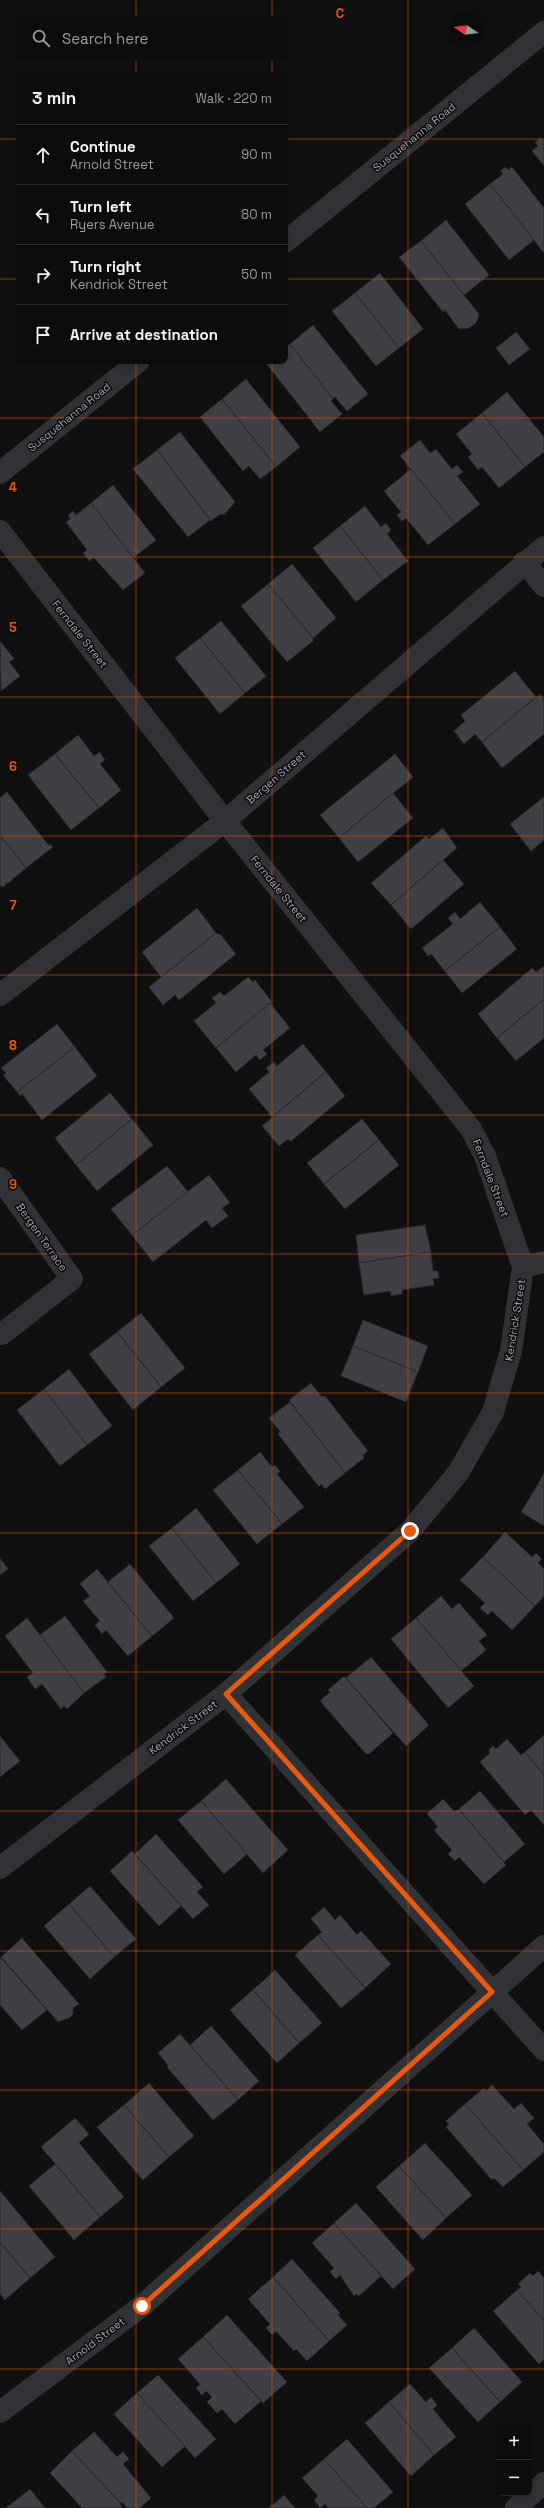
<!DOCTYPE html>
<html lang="en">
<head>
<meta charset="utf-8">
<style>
	:root { --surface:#0c0c0d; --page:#151516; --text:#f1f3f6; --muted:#9a9b9d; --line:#2c2c2e }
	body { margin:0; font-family:"Space Grotesk",sans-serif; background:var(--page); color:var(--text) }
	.controls { position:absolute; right:12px; bottom:12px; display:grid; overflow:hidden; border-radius:8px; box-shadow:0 2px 6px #0003 }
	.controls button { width:36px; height:36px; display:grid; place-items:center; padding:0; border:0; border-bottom:1px solid var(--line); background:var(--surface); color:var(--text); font:20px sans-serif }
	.compass { position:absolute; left:448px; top:12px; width:36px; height:36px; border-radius:50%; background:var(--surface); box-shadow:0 2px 6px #0003; rotate:283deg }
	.stop { position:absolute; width:12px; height:12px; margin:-9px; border:3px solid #ea580c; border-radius:50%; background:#fff }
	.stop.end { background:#ea580c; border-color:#fff; box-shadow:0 1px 4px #0008 }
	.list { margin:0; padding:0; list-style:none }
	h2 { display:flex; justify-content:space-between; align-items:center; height:52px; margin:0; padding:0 16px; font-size:17px }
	h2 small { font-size:13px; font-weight:400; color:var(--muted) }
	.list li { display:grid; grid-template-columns:26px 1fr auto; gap:12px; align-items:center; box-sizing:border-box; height:60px; padding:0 16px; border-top:1px solid var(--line) }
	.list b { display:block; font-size:15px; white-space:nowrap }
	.list p { margin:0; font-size:13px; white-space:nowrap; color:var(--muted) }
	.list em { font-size:13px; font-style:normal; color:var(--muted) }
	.icon { flex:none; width:22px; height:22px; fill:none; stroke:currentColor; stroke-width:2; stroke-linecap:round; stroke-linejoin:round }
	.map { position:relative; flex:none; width:544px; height:2508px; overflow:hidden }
	.search { position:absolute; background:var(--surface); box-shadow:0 2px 6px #0003; left:16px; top:16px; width:272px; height:44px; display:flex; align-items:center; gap:10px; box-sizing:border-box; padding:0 14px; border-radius:8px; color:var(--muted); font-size:15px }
	.panel { position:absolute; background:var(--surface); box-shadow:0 2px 6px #0003; left:16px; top:72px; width:272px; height:292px; border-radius:8px }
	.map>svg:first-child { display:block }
	.building { fill:#3f4045; stroke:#2a2a2d }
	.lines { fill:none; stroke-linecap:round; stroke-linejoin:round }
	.minor { stroke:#313236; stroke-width:22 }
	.route { stroke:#ea580c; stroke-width:5 }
	.grid { fill:none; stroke:#e8590c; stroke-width:1; stroke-opacity:0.55 }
	.labels { text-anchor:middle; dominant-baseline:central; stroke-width:3; stroke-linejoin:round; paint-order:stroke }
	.street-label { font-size:11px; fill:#a2a8b2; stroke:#0b0b0c }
	.grid-label { font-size:13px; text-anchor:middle; font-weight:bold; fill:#e8590c; stroke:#0b0b0c; stroke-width:3; stroke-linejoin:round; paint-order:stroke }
</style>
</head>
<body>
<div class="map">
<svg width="544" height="2508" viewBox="0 0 544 2508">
	<rect width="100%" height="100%" fill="#101011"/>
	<g class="building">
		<polygon points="541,138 544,141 544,166 532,151 538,146 535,142"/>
		<polygon points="506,167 508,170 512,167 544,208 544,253 490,184 503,174 500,171"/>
		<polygon points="490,184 534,240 509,260 465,204"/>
		<polygon points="446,220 489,275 464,295 421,241"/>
		<polygon points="421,241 479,314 476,323 469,328 459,329 445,310 443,312 399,257"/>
		<polygon points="380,273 423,329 399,348 355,293"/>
		<polygon points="355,293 399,348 376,366 332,311"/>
		<polygon points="313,325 368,394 347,411 335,397 333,399 290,344"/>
		<polygon points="516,332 530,349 509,365 496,348"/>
		<polygon points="290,344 333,399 331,401 342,414 320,432 266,363 269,361 285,361 285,348"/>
		<polygon points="246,379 300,447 276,467 222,399"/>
		<polygon points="507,392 544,437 544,452 525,467 482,413"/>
		<polygon points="222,399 276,467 260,479 249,466 243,471 200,417"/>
		<polygon points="482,413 525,467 499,488 482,467 478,470 468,457 472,454 456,434"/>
		<polygon points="180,432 235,502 224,515 220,514 211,521 157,450"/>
		<polygon points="420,440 430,453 436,449 452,469 457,465 463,472 457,476 480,504 455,524 400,456"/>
		<polygon points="157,450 210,520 188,537 133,469"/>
		<polygon points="411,469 455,524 428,545 406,518 402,521 397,515 401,512 384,491"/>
		<polygon points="113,485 156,540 133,558 91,503"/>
		<polygon points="91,503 145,573 123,590 94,558 89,561 83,553 87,550 66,522 70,519 68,515 73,511 76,515"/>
		<polygon points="365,506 381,527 386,523 391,530 387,534 408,561 383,580 340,526"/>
		<polygon points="340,526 383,580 356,602 313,548"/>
		<polygon points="292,564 336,618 313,638 268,584"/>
		<polygon points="268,584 313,638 313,641 287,662 241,606"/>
		<polygon points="221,621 266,676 245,693 200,638"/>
		<polygon points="200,638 245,693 220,714 175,658"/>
		<polygon points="0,641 14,659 9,662 20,676 1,691"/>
		<polygon points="515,671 536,697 482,742 475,734 464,744 454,731 465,721 461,715"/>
		<polygon points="540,694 544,700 544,734 502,768 482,742"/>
		<polygon points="78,735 94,756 100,752 105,760 100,764 121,790 99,808 55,754"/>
		<polygon points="55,754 99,808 71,830 28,775"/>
		<polygon points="395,754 413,777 339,838 320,815"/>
		<polygon points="7,792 49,846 50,844 53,847 26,868 0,835 0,798"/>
		<polygon points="393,793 413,818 358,862 339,838"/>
		<polygon points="544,797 544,840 531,851 510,824"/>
		<polygon points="443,828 457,848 391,905 371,883 426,836 429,839"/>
		<polygon points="0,835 26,868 3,887 0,886"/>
		<polygon points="443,860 464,884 411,929 391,905"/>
		<polygon points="480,902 500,927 445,971 431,954 428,956 422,948 453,924 448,918 455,912 460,919"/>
		<polygon points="197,908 216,933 161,977 142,952"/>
		<polygon points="500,927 517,949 462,993 445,971"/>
		<polygon points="216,933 218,935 220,934 236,954 179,1000 175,995 163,1005 149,987"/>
		<polygon points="544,966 544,999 497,1038 478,1014 532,968 536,972"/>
		<polygon points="248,977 253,982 255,980 272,1002 216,1048 194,1021 216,1003 212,998 220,992 224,996"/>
		<polygon points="544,999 544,1038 516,1061 497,1038"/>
		<polygon points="270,1003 290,1028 263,1050 267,1054 260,1060 256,1055 236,1072 216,1048"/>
		<polygon points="57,1024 75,1047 17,1092 3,1075 6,1073 1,1068"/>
		<polygon points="303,1044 326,1072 272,1117 249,1089 269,1072 266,1068 274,1062 277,1066"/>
		<polygon points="75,1047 97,1076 42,1120 22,1094 20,1096 17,1092"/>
		<polygon points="326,1072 345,1096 291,1141 288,1139 279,1146 262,1126"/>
		<polygon points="110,1093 132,1119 76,1165 55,1138"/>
		<polygon points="132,1119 153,1145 97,1191 76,1165"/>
		<polygon points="362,1119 379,1140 324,1184 307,1163"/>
		<polygon points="379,1140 399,1165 345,1209 324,1184"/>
		<polygon points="167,1166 188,1192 132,1235 111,1209"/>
		<polygon points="209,1175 230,1203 222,1208 228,1216 212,1228 206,1220 153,1262 132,1235"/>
		<polygon points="425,1225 431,1252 359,1263 356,1235"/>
		<polygon points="431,1252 433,1271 438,1271 439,1278 433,1279 434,1285 402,1290 402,1294 391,1296 391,1291 364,1295 359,1263"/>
		<polygon points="141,1313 185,1368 161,1387 117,1332"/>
		<polygon points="363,1320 428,1346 418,1372 353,1346"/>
		<polygon points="117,1332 161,1387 133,1410 89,1354"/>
		<polygon points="353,1346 418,1372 406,1402 341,1376"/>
		<polygon points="69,1369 112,1426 87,1445 44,1389"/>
		<polygon points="311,1383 322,1397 325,1396 368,1451 363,1455 364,1458 345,1473 289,1400"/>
		<polygon points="44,1389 87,1445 60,1466 17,1410"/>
		<polygon points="290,1402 345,1473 325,1489 321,1484 319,1487 278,1434 280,1431 269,1418"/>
		<polygon points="260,1452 272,1467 275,1465 280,1471 277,1474 304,1507 282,1524 238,1470"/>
		<polygon points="238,1470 282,1524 257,1544 213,1490"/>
		<polygon points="544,1473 544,1488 538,1484"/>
		<polygon points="538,1484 544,1488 544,1526 521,1512"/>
		<polygon points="196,1508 240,1564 216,1583 172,1528"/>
		<polygon points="172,1528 216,1583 193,1601 149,1546"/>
		<polygon points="505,1532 532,1557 536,1553 542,1559 538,1563 544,1569 544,1596 535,1606 483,1557"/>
		<polygon points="483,1557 535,1606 512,1630 492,1611 488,1615 480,1608 485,1603 460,1580"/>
		<polygon points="0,1558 8,1569 0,1575"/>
		<polygon points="130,1564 174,1618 152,1636 108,1582"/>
		<polygon points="97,1569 152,1636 128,1656 106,1630 102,1634 95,1625 100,1621 83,1601 90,1596 80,1584"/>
		<polygon points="441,1596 452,1609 459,1603 487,1635 479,1641 486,1650 461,1671 416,1618"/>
		<polygon points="65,1616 107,1672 104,1674 106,1677 84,1693 40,1635"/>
		<polygon points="27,1618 84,1693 67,1709 64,1706 61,1709 42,1684 35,1689 27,1677 33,1673 5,1636"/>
		<polygon points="416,1618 474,1686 448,1708 391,1639"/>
		<polygon points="371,1657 429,1725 406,1746 346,1678"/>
		<polygon points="344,1676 393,1733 369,1754 366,1754 320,1701 330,1692 328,1690"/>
		<polygon points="544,1735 544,1775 525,1752"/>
		<polygon points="0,1736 20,1761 0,1777"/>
		<polygon points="507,1739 521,1755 525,1752 544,1775 544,1825 531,1810 525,1815 480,1762 490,1753 489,1750 493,1746 496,1749"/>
		<polygon points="226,1779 288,1850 263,1873 201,1801"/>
		<polygon points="480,1791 525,1844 504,1862 459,1809"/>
		<polygon points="443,1799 455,1812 459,1809 506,1865 484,1884 459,1857 455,1861 448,1854 452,1850 434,1830 438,1827 427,1814"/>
		<polygon points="201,1801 247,1854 224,1874 178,1820"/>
		<polygon points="156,1834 203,1887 197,1892 209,1905 193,1919 135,1854"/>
		<polygon points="132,1851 181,1906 159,1926 110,1871"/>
		<polygon points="90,1886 136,1939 114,1957 69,1904"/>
		<polygon points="69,1904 114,1957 90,1979 44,1926"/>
		<polygon points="324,1907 335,1920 340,1915 357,1935 361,1931 391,1964 365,1988 318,1935 322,1932 311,1919"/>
		<polygon points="318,1935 365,1988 341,2008 295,1955"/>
		<polygon points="22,1938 79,2004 73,2008 73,2014 69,2018 58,2022 1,1957"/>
		<polygon points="0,1957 47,2010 22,2030 0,2005"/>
		<polygon points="275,1970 322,2023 299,2043 253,1990"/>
		<polygon points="253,1990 299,2043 277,2063 230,2010"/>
		<polygon points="211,2026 259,2081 238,2100 190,2045"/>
		<polygon points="180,2034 238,2100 213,2120 167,2067 168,2065 158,2053"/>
		<polygon points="149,2083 194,2136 169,2157 124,2105"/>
		<polygon points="492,2085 514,2109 521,2103 534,2118 527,2124 544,2144 544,2152 523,2170 465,2104 484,2088 486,2091"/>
		<polygon points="465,2104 523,2170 503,2187 494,2178 492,2180 446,2127 449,2125 446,2121"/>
		<polygon points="124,2105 169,2157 143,2180 97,2127"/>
		<polygon points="75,2118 89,2134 79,2143 124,2197 100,2217 41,2147"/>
		<polygon points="425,2143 472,2195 446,2218 399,2166"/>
		<polygon points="55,2164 100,2217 74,2240 29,2186"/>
		<polygon points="399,2166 446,2218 423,2240 376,2187"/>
		<polygon points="0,2191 55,2257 30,2278 0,2242"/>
		<polygon points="356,2203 415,2269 393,2289 334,2223"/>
		<polygon points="334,2223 381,2276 359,2296 356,2294 354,2296 340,2275 336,2279 330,2272 334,2268 312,2243"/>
		<polygon points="0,2242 30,2278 5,2300 0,2294"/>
		<polygon points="292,2259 340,2313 338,2315 347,2325 329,2341 273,2277"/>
		<polygon points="538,2271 544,2278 544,2321 517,2290 521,2287 518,2284 530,2273 533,2276"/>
		<polygon points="273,2277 329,2341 307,2361 296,2349 294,2351 276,2331 272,2335 266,2328 270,2324 248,2299"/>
		<polygon points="517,2290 544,2321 544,2359 539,2364 493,2311"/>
		<polygon points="227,2315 287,2382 263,2403 203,2337"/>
		<polygon points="474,2328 522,2382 500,2402 452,2348"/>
		<polygon points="203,2337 261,2401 235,2424 222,2409 217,2413 207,2402 212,2397 206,2391 202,2395 196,2388 200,2384 178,2359"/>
		<polygon points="452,2348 500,2402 478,2422 429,2368"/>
		<polygon points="158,2375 216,2439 195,2458 137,2393"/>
		<polygon points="410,2384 426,2402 431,2397 437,2405 433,2409 456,2437 434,2455 389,2402"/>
		<polygon points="137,2393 185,2446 162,2467 114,2414"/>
		<polygon points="389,2402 434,2455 411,2476 365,2423"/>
		<polygon points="94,2432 117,2457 123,2452 129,2459 123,2464 151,2498 140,2508 127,2508 122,2502 120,2503 72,2451"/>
		<polygon points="347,2439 393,2492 374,2508 367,2508 324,2459"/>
		<polygon points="72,2451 120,2503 122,2508 82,2508 50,2473"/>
		<polygon points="324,2459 367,2508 328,2508 325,2504 320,2508 314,2500 318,2496 302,2478"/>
		<polygon points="30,2489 45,2508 6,2508"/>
		<polygon points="284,2495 295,2508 269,2508"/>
	</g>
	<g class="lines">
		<g class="minor">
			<polyline points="285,242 544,32"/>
			<polyline points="0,473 139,361"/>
			<polyline points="0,531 225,821 471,1129 485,1156 523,1267"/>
			<polyline points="524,562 544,586"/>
			<polyline points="0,995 225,821 544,547"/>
			<polyline points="0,1178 72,1279 2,1334 0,1332"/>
			<polyline points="226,1694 544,2050"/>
			<polyline points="0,1868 226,1694 410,1531 458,1473 493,1412 511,1351 523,1267 544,1262"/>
			<polyline points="0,2412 142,2306 544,1946"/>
			<polyline points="516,2508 544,2483"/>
		</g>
	</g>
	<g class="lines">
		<polyline class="route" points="142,2306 492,1992 226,1694 410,1531"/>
	</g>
	<path class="grid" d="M136,0V19M272,0V19M408,0V2508M136,57V75M272,57V75M0,139H19M285,139H544M0,279H19M285,279H544M136,361V2508M272,361V2508M0,418H544M0,557H544M0,697H544M0,836H544M0,975H544M0,1115H544M0,1254H544M0,1393H544M0,1533H544M0,1672H544M0,1811H544M0,1951H544M0,2090H544M0,2229H544M0,2369H544"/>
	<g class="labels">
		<g class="street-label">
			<text transform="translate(414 137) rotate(-39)">Susquehanna Road</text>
			<text transform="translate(69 417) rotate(-39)">Susquehanna Road</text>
			<text transform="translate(80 634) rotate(52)">Ferndale Street</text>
			<text transform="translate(276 777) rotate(-41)">Bergen Street</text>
			<text transform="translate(279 889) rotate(51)">Ferndale Street</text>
			<text transform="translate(491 1178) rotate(69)">Ferndale Street</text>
			<text transform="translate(42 1237) rotate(55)">Bergen Terrace</text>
			<text transform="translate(515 1320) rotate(-81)">Kendrick Street</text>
			<text transform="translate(183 1727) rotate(-37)">Kendrick Street</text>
			<text transform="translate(95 2341) rotate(-37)">Arnold Street</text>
		</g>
	</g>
	<g class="grid-label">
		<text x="340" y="18">C</text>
		<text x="13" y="492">4</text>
		<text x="13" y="632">5</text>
		<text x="13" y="771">6</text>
		<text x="13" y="910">7</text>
		<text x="13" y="1050">8</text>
		<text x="13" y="1189">9</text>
	</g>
</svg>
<div class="controls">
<button>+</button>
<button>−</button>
</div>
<svg class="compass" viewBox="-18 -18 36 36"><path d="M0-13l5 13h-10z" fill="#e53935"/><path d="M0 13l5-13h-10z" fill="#9a9b9d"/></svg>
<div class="stop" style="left:142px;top:2306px"></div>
<div class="stop end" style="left:410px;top:1531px"></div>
<div class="search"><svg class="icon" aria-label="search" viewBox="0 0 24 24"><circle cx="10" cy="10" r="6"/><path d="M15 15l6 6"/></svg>Search here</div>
<section class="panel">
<h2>3 min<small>Walk · 220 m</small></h2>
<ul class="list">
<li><svg class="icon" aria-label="ahead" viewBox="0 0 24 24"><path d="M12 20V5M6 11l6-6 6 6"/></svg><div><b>Continue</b><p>Arnold Street</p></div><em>90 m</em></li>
<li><svg class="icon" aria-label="left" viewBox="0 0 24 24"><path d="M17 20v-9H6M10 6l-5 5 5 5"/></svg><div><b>Turn left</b><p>Ryers Avenue</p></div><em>80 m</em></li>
<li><svg class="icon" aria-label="right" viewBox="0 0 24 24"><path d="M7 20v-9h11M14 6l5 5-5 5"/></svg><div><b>Turn right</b><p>Kendrick Street</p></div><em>50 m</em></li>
<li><svg class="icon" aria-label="arrive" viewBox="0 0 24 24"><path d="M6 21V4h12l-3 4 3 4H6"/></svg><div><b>Arrive at destination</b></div></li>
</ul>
</section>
</div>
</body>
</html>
